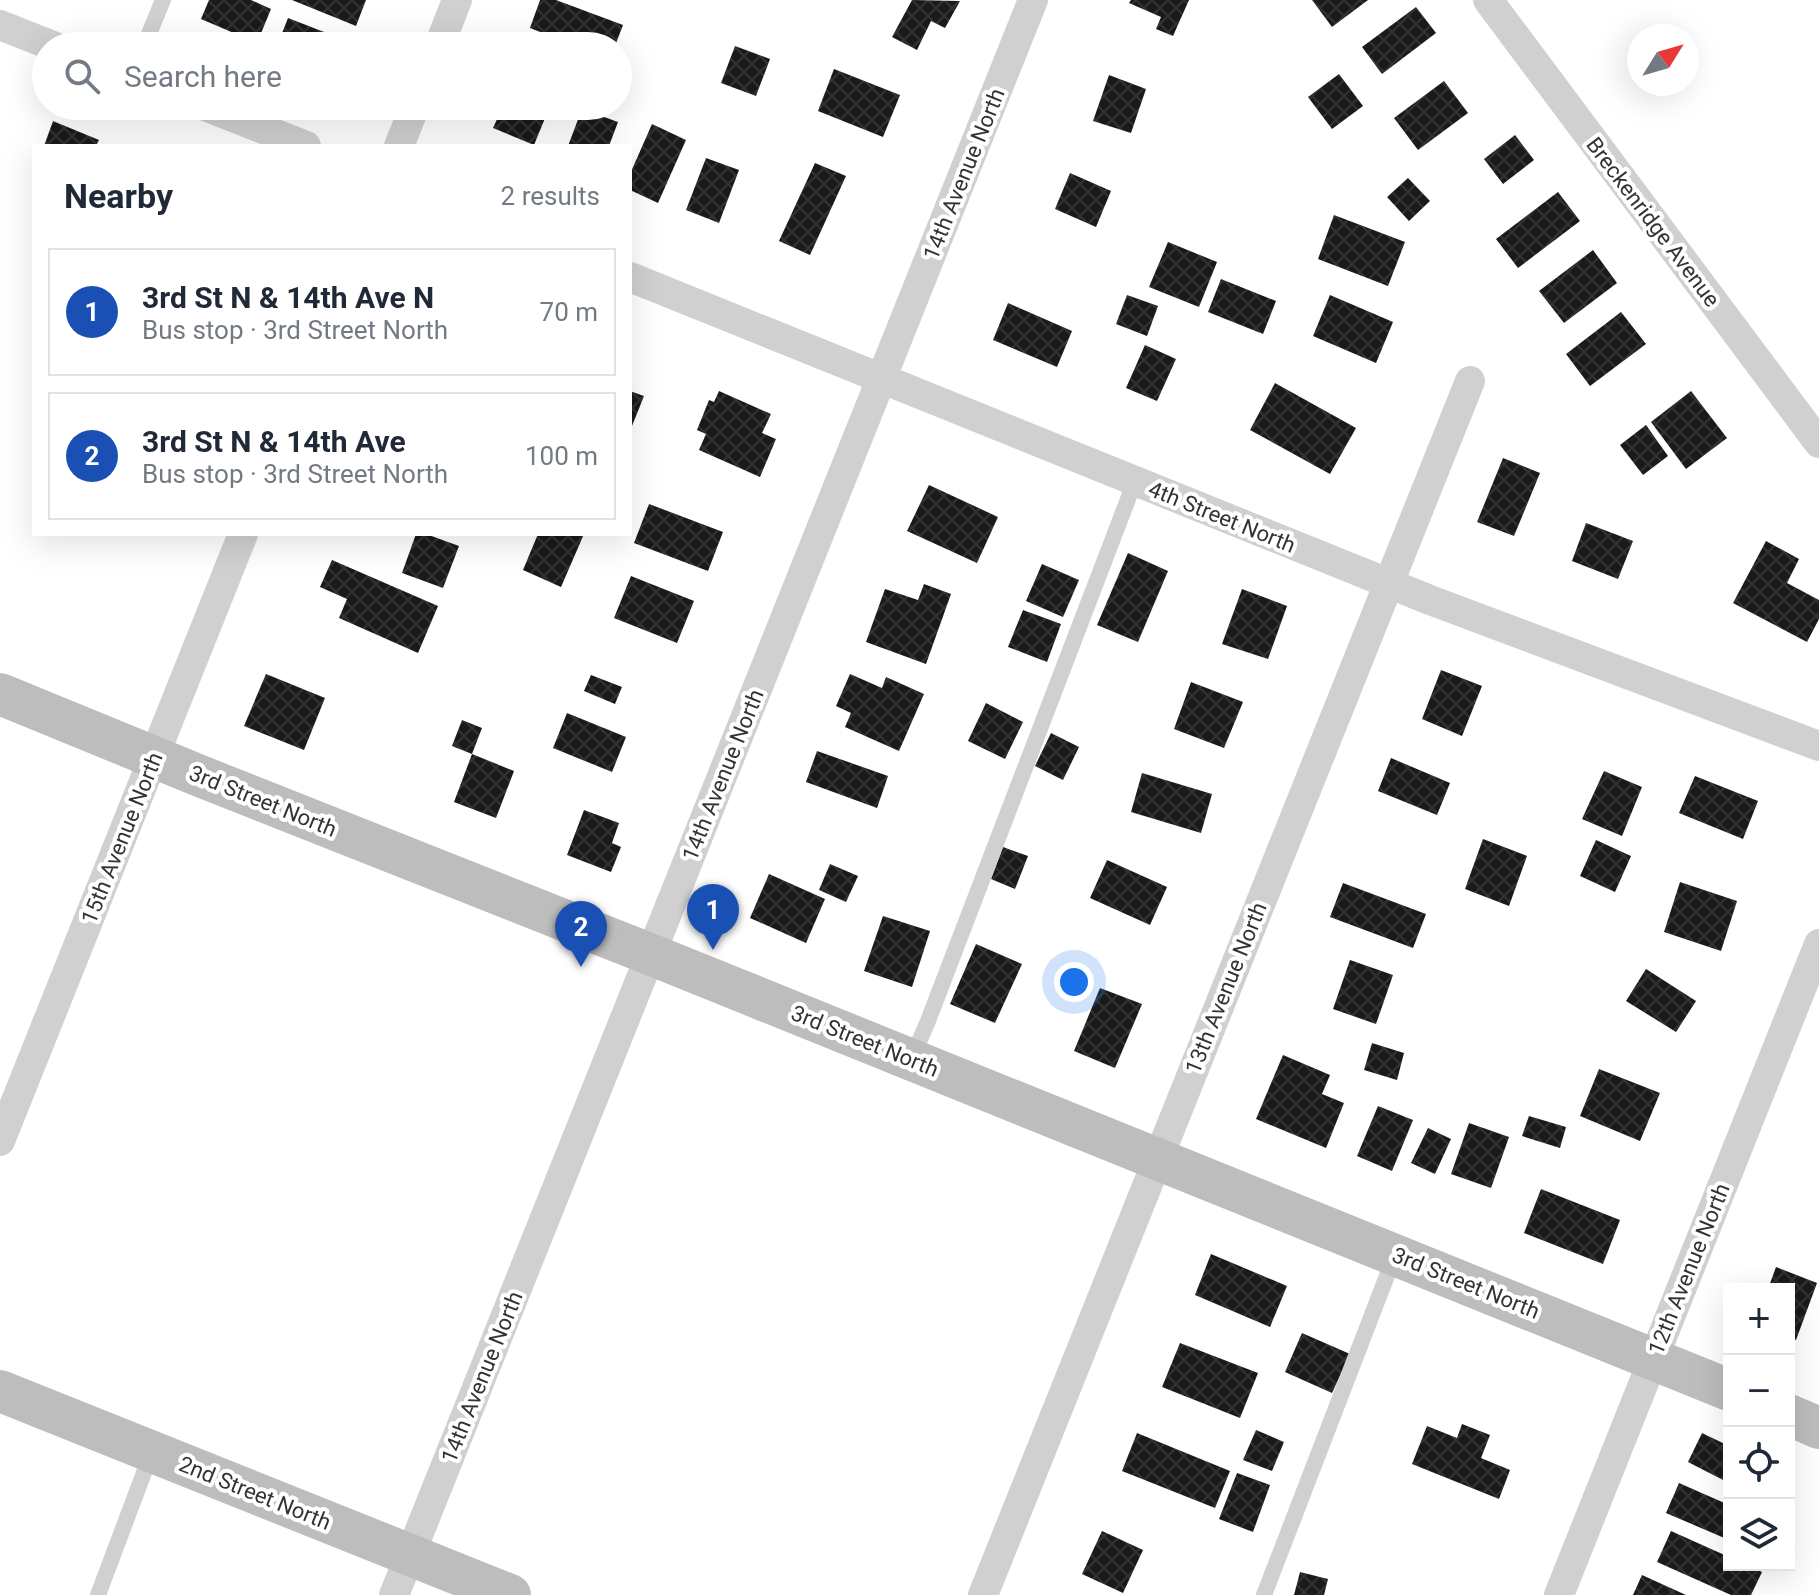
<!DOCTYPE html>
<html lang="en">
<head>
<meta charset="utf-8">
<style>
	:root { --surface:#fff; --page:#f6f6f7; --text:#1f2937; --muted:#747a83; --line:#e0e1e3; --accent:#b45309 }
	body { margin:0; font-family:Roboto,sans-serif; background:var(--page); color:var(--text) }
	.controls { position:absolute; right:24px; bottom:24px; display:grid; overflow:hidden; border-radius:0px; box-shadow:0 8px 32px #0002 }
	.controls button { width:72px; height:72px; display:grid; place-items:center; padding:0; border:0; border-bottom:2px solid var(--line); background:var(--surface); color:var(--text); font:40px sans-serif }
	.compass { position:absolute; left:1627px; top:24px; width:72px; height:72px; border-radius:50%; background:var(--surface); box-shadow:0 8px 32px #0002; rotate:53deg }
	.you { position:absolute; left:1074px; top:982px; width:28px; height:28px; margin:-20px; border:6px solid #fff; border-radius:50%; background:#1a73e8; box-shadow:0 0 0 12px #1a73e833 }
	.badge { display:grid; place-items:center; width:52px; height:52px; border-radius:50%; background:var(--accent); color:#fff; font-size:26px; font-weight:700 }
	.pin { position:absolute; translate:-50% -66px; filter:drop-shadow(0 2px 4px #0008) }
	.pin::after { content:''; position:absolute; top:42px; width:28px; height:24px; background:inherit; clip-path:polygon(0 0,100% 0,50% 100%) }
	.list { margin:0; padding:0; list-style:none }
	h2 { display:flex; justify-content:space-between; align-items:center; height:104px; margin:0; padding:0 32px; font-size:34px }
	h2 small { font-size:26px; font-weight:400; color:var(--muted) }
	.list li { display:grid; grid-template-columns:52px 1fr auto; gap:24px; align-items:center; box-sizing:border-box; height:128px; margin:0 16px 16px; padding:0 16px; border:2px solid var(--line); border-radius:0px }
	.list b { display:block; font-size:30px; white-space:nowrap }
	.list p { margin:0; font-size:26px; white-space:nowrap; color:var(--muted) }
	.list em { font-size:26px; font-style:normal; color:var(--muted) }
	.icon { flex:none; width:44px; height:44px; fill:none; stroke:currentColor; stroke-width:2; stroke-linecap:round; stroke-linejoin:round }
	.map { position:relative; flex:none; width:1819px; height:1595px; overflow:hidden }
	.search { position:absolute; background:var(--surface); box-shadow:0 8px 32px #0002; left:32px; top:32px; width:600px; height:88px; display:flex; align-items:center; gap:20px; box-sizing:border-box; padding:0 28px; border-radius:44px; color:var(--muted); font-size:30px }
	.panel { position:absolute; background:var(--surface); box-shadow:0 8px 32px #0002; left:32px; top:144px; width:600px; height:392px; border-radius:0px }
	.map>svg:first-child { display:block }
	.building { fill:url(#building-cross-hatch) }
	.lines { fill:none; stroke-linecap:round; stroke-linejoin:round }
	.lane { stroke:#d0d0d0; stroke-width:16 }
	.street { stroke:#d0d0d0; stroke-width:30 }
	.secondary { stroke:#bdbdbd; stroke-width:42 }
	.labels { text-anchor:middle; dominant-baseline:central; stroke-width:8; stroke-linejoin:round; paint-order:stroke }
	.street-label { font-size:22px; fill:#333; stroke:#fff }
</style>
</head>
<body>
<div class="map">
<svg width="1819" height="1595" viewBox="0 0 1819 1595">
	<defs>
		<pattern id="building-cross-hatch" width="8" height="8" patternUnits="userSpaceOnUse" patternTransform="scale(2)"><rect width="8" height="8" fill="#1a1a1a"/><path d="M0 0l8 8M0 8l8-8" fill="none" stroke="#333"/></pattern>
	</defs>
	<rect width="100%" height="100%" fill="#fff"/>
	<g class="building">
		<polygon points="209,0 251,0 271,9 257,43 201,19"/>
		<polygon points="292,0 366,0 356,26"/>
		<polygon points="540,0 556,0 623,25 615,46 576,46 530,28"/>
		<polygon points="912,0 960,1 945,28 931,21 917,50 892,37"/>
		<polygon points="1131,0 1189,0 1173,36 1156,29 1161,17 1129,3"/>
		<polygon points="1312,0 1368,0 1332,27"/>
		<polygon points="1416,7 1436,33 1382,74 1362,47"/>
		<polygon points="288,18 350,42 348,46 277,46"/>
		<polygon points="735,46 770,59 756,96 721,83"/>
		<polygon points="834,69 900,95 883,137 818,111"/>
		<polygon points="1339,74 1363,106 1332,129 1308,97"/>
		<polygon points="1109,75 1146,89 1131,133 1093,121"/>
		<polygon points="1444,81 1468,113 1418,150 1394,118"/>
		<polygon points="503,106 550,106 534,145 493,128"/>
		<polygon points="582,109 618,122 609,146 568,146"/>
		<polygon points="53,121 99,140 96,146 44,146"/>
		<polygon points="652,124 686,140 658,203 630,190 630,174"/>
		<polygon points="1515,135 1534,160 1503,184 1484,159"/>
		<polygon points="706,158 739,170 719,223 686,210"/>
		<polygon points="815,163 846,176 810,255 779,241"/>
		<polygon points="1070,173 1111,191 1096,227 1055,209"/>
		<polygon points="1408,178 1430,201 1409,221 1387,197"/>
		<polygon points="1558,192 1580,221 1518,268 1496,239"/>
		<polygon points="1334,215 1405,242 1388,286 1318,259"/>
		<polygon points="1168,242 1217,262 1199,307 1149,287"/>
		<polygon points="1593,250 1617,283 1564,323 1539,291"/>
		<polygon points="1221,279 1276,301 1263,334 1208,312"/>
		<polygon points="1127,295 1158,306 1147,336 1116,324"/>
		<polygon points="1330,295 1393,322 1376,363 1313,336"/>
		<polygon points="1008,303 1072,331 1057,367 993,340"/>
		<polygon points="1621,312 1646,344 1590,386 1566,354"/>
		<polygon points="1145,345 1176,359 1157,401 1126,388"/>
		<polygon points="1275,383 1356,428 1330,474 1250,430"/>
		<polygon points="630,391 644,396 630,431"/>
		<polygon points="719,391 771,414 762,433 776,439 760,477 699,450 706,434 697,430 709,400 714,402"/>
		<polygon points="1691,391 1727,438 1686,469 1651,422"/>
		<polygon points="1646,425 1668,456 1643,475 1620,445"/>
		<polygon points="1503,458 1540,473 1514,536 1477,522"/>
		<polygon points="929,485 998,517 977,563 907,531"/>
		<polygon points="649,504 723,532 708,571 634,543"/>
		<polygon points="1586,523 1633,541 1618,579 1572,561"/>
		<polygon points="416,534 426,534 459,546 443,588 402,573"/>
		<polygon points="538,534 584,534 561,587 523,570"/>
		<polygon points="1766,541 1799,559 1787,583 1819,600 1819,619 1807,642 1733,603"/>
		<polygon points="1128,553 1168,571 1138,642 1097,625"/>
		<polygon points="332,560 438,606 418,653 339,618 347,599 320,587"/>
		<polygon points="1042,564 1079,580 1063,617 1026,601"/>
		<polygon points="631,576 694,601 677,643 614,618"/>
		<polygon points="924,584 951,594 926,664 866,642 885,589 918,600"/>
		<polygon points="1242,589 1287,606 1268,659 1222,644"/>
		<polygon points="1023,610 1061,624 1047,662 1008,647"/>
		<polygon points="1441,670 1482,686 1462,736 1422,719"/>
		<polygon points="266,674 325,698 304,750 244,726"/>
		<polygon points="850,674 882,688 886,677 924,694 899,751 845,727 851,713 836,706"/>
		<polygon points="591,675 622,687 615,704 584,691"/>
		<polygon points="1191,682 1243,702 1224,748 1174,729"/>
		<polygon points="986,703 1023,722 1005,759 968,741"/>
		<polygon points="567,713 626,737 612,772 553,748"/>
		<polygon points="462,720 482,728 472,754 452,746"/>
		<polygon points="1051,733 1079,747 1063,780 1035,766"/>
		<polygon points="817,751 888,776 877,808 806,782"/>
		<polygon points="472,754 514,771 496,818 454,802"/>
		<polygon points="1391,758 1450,783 1437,815 1378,791"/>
		<polygon points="1604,771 1642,787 1622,836 1582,819"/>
		<polygon points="1142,773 1212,794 1201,833 1131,812"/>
		<polygon points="1695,776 1758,801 1743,839 1679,813"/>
		<polygon points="584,810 619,823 612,843 621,847 611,872 567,855"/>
		<polygon points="1483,839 1527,856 1509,906 1465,889"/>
		<polygon points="1596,840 1631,856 1615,892 1580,876"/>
		<polygon points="1003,847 1028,856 1015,889 991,879"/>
		<polygon points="1107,860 1167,887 1150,925 1090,898"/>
		<polygon points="830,864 858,876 846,902 819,890"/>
		<polygon points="769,874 825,899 806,943 750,918"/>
		<polygon points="1680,882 1737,901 1721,951 1664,932"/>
		<polygon points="1343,883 1426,914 1413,948 1330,917"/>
		<polygon points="883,916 930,931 912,987 864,971"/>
		<polygon points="976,944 1022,964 995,1023 950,1004"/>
		<polygon points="1350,960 1393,975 1376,1024 1333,1009"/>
		<polygon points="1646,969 1696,1001 1676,1032 1626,1001"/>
		<polygon points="1100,988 1142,1004 1115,1068 1074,1051"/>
		<polygon points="1372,1043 1404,1053 1397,1080 1364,1070"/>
		<polygon points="1283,1055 1330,1075 1322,1094 1344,1103 1326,1148 1256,1119"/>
		<polygon points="1599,1069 1660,1093 1640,1141 1580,1116"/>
		<polygon points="1378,1106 1413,1120 1392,1171 1357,1156"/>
		<polygon points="1529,1116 1566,1127 1560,1148 1522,1136"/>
		<polygon points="1469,1123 1509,1137 1491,1188 1451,1174"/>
		<polygon points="1428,1128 1451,1139 1435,1174 1411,1163"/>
		<polygon points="1541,1189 1620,1220 1603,1264 1524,1233"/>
		<polygon points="1211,1254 1287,1286 1270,1327 1195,1295"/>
		<polygon points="1776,1267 1817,1283 1796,1340 1789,1338 1789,1289 1768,1289"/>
		<polygon points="1302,1333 1350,1354 1332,1393 1285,1372"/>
		<polygon points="1180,1343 1258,1373 1240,1418 1162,1387"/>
		<polygon points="1462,1424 1490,1435 1481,1458 1510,1470 1499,1499 1412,1464 1427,1426 1457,1438"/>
		<polygon points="1256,1430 1284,1442 1272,1471 1243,1460"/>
		<polygon points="1137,1433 1230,1471 1215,1508 1122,1471"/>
		<polygon points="1702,1433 1729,1446 1729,1483 1688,1462"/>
		<polygon points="1237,1473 1270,1485 1253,1532 1219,1519"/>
		<polygon points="1679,1483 1729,1505 1729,1540 1666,1513"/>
		<polygon points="1102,1531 1143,1550 1123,1593 1082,1574"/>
		<polygon points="1671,1531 1729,1557 1729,1565 1747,1565 1762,1572 1751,1595 1731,1595 1657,1562"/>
		<polygon points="1300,1572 1328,1579 1324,1595 1294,1595"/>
		<polygon points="1642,1575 1686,1595 1633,1595"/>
	</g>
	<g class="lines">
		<g class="lane">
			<polyline points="144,46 163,0"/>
			<polyline points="912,1058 928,1021 1135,481"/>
			<polyline points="98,1595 151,1454"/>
			<polyline points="1264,1595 1395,1255"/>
		</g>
		<g class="street">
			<polyline points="1488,0 1819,443"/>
			<polyline points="0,25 53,46"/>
			<polyline points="439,46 457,0"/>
			<polyline points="205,106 306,146"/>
			<polyline points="399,146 415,106"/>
			<polyline points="630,277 1430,600 1819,746"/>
			<polyline points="0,1141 243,534"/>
			<polyline points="394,1595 1033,0"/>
			<polyline points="983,1595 1470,381"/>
			<polyline points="1559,1595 1819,944"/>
		</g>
		<g class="secondary">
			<polyline points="0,694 200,776 652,955 1729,1390"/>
			<polyline points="0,1391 510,1595"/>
			<polyline points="1789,1415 1819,1428"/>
		</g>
	</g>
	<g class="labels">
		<g class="street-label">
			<text transform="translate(964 174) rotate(-68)">14th Avenue North</text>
			<text transform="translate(1653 222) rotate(53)">Breckenridge Avenue</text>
			<text transform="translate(1222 517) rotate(22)">4th Street North</text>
			<text transform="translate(723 775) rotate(-68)">14th Avenue North</text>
			<text transform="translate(263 801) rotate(22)">3rd Street North</text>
			<text transform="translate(122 838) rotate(-68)">15th Avenue North</text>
			<text transform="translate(1226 988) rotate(-68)">13th Avenue North</text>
			<text transform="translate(865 1041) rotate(22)">3rd Street North</text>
			<text transform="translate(1689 1269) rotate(-68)">12th Avenue North</text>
			<text transform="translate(1466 1283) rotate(22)">3rd Street North</text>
			<text transform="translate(482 1377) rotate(-68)">14th Avenue North</text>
			<text transform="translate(255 1493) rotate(22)">2nd Street North</text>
		</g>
	</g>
</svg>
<div class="controls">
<button>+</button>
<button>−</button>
<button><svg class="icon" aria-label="locate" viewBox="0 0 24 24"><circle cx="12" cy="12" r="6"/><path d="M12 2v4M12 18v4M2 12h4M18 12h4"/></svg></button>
<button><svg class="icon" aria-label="layers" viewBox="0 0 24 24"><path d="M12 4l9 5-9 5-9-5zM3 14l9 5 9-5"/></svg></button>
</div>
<svg class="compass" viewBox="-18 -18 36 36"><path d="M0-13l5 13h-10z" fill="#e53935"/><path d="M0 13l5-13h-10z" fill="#747a83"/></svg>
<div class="you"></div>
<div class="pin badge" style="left:713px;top:950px;background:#1a4fb4">1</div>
<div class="pin badge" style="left:581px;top:967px;background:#1a4fb4">2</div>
<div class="search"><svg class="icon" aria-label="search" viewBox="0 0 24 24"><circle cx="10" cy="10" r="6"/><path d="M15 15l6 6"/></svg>Search here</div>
<section class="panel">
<h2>Nearby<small>2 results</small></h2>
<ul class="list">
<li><span class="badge" style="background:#1a4fb4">1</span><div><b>3rd St N &amp; 14th Ave N</b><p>Bus stop · 3rd Street North</p></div><em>70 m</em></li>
<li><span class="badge" style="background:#1a4fb4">2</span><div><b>3rd St N &amp; 14th Ave</b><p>Bus stop · 3rd Street North</p></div><em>100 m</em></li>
</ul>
</section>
</div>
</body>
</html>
